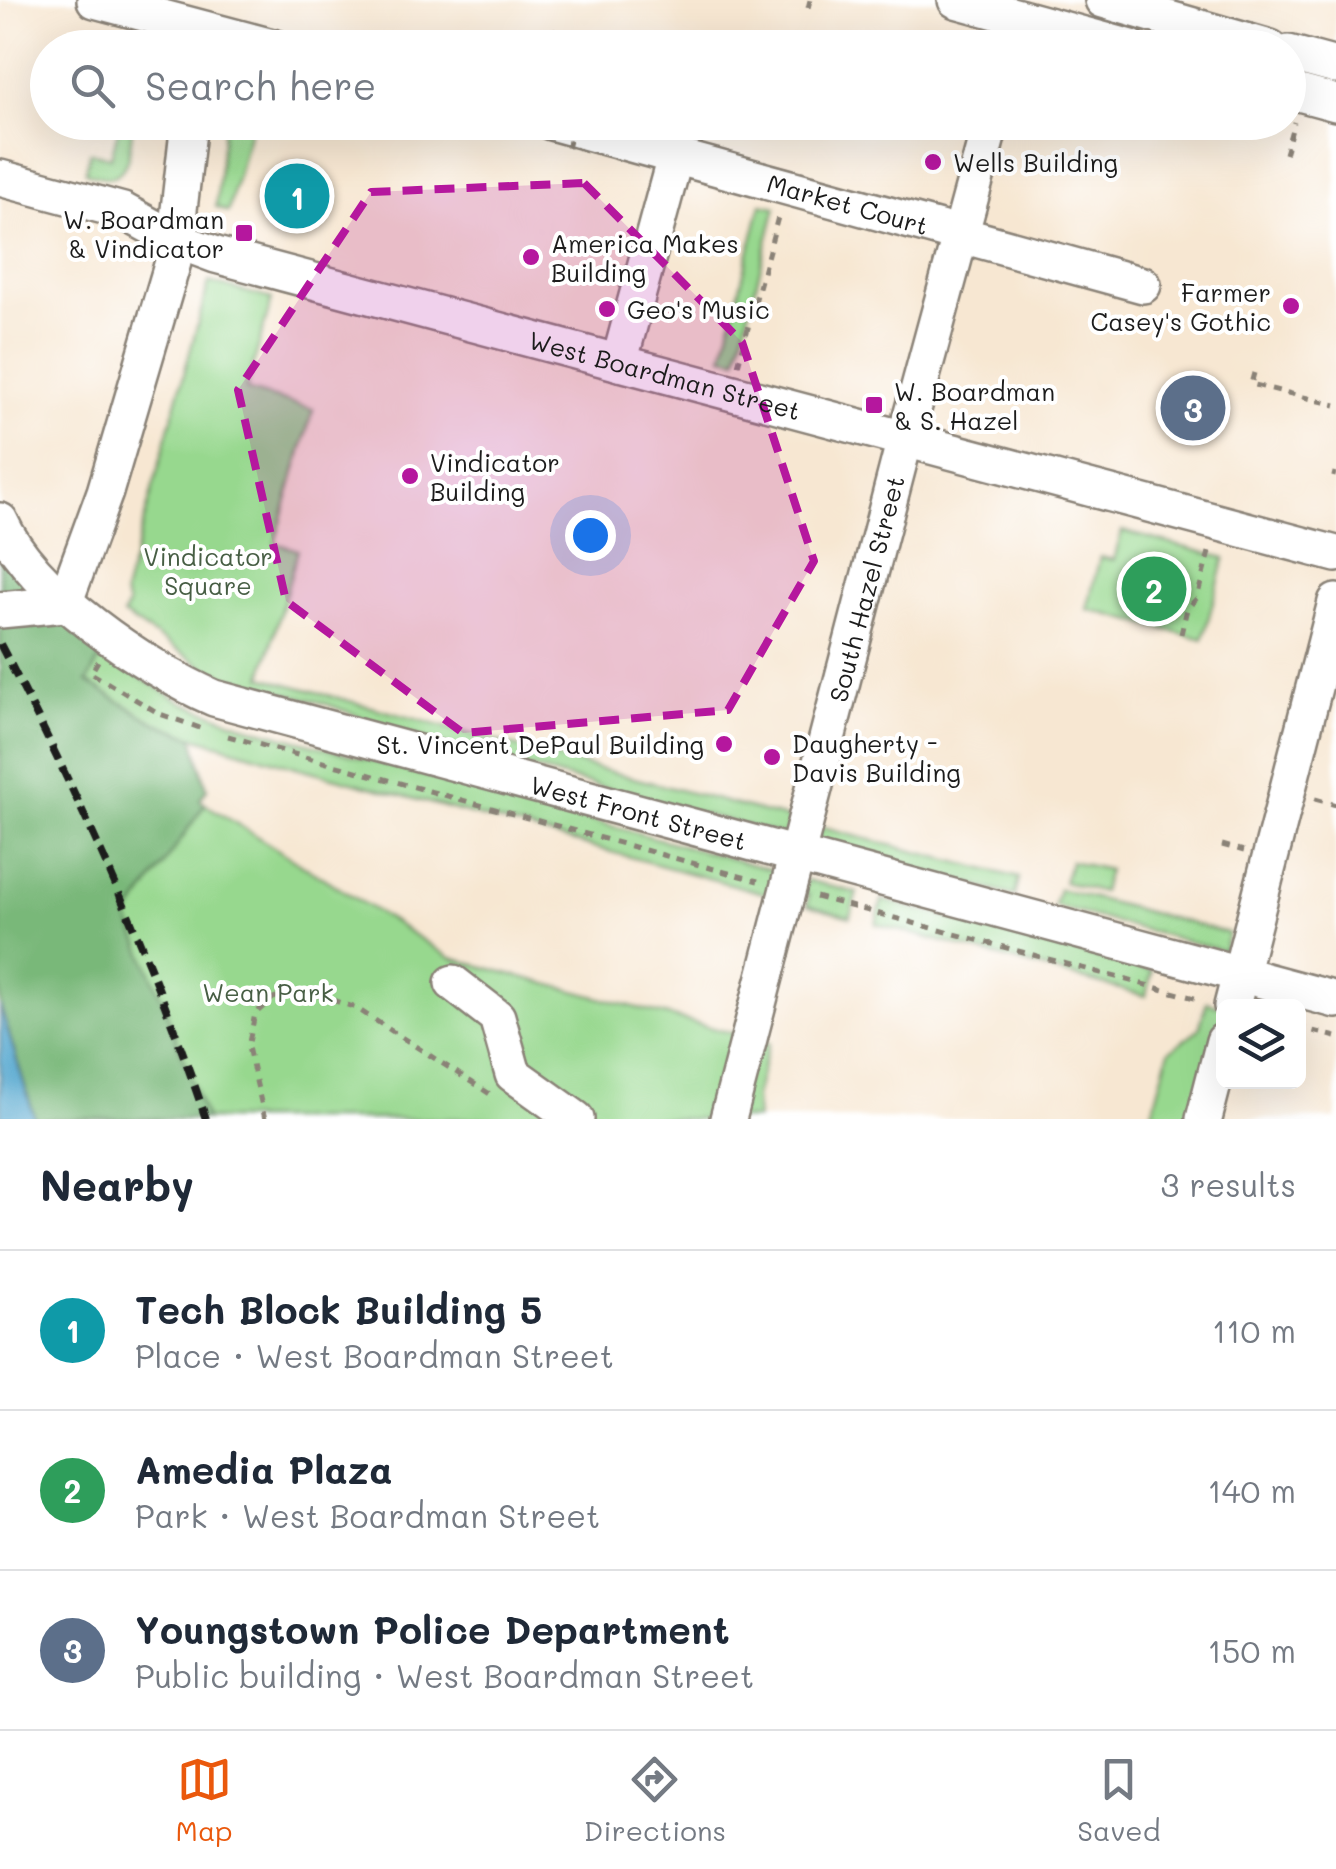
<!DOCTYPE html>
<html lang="en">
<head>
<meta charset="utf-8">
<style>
	:root { --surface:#fff; --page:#f6f6f7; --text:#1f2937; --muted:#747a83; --line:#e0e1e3; --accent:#ea580c }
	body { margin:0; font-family:Mali,sans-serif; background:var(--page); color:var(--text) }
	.controls { position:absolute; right:30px; bottom:30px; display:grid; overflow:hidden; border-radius:15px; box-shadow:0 10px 40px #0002 }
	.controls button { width:90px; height:90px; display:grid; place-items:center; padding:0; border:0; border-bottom:2px solid var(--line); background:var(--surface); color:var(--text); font:50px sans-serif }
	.you { position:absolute; left:590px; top:535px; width:35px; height:35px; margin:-25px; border:8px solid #fff; border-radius:50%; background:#1a73e8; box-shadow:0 0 0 15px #1a73e833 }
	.badge { display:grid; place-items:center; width:65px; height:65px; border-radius:50%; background:var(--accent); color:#fff; font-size:32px; font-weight:700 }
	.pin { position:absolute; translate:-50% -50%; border:5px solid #fff; box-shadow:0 2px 10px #0006 }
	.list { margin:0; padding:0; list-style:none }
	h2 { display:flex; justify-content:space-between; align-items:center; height:130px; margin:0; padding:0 40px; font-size:42px }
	h2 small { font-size:32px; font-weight:400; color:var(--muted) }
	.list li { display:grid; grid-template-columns:65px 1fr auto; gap:30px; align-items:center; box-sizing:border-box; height:160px; padding:0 40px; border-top:2px solid var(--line) }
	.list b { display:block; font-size:38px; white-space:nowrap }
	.list p { margin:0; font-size:32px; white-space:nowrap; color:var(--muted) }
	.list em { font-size:32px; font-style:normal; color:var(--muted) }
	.icon { flex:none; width:55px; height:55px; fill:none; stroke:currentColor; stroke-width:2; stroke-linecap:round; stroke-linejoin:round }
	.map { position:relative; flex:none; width:1336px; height:1119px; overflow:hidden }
	.search { position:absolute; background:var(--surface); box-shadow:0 10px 40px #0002; left:30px; right:30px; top:30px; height:110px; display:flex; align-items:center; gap:25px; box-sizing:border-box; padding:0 35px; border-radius:55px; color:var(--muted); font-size:38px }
	.sheet { height:610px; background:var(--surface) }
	nav { display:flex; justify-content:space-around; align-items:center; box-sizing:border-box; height:140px; border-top:2px solid var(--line); background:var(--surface); font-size:28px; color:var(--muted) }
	nav a { display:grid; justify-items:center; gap:5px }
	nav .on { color:var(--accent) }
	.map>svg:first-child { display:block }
	.green { fill:#97d88e; stroke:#5a7a55; stroke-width:2.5 }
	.forest { fill:#79b879; stroke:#4a6a4a; stroke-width:2.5 }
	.water { fill:#54a7cf; stroke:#386276; stroke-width:2.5 }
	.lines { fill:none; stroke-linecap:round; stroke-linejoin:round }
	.minor-casing { stroke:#8a8277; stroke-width:40 }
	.path { stroke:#8a8277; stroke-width:5; stroke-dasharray:8 8; stroke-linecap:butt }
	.minor { stroke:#fff; stroke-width:35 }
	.rail { stroke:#1c1c1c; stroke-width:8; stroke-dasharray:15 8; stroke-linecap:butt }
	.path-bridge { stroke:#8a8277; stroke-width:5; stroke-dasharray:8 8; stroke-linecap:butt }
	.marked { fill:#b5179e; fill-opacity:0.2; stroke:#b5179e; stroke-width:8; stroke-dasharray:20 12; stroke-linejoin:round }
	.poi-dot { fill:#b5179e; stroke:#fff; stroke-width:4 }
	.labels { text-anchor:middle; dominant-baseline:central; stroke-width:8; stroke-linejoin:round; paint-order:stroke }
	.poi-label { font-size:25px; fill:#1c1c1c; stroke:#fff; text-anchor:start }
	.street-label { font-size:25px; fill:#1c1c1c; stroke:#fff }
	.park-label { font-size:25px; fill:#475e44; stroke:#fff }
</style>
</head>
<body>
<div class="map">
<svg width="1336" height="1119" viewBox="0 0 1336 1119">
	<rect width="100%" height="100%" fill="#fff"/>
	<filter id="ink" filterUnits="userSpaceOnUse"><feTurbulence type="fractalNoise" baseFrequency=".01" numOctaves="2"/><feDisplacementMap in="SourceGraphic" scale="20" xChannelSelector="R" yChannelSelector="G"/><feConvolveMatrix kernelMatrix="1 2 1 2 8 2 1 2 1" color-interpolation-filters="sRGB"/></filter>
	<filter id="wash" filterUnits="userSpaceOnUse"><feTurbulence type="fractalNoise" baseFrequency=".0048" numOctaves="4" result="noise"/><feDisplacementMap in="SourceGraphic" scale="40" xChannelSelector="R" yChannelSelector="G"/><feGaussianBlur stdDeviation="2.25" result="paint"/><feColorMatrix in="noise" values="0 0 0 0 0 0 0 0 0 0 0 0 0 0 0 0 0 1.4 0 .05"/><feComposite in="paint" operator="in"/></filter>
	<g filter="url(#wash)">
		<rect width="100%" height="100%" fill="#f7e7d2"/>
		<g class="green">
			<path d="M120,123H133C130,139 132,172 111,177C103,179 92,174 85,172L90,152L111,157Z"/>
			<polygon points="224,123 252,123 228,212 216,207"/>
			<polygon points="761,204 776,207 737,359 723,356"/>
			<polygon points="209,282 272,299 246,390 313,409 275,543 298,550 262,677 543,754 790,819 785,836 424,740 326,704 213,673 123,615 128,605 124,594"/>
			<polygon points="1122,531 1225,558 1203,639 1087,609 1100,557 1114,560"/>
			<polygon points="102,655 184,703 249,727 776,871 770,895 292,766 174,731 153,722 87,682"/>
			<polygon points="205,804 451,958 769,1043 755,1097 757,1119 35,1119 128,917"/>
			<polygon points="820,827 1019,878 1015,896 816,844"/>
			<polygon points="1070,861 1108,870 1102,892 1064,882"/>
			<polygon points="807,880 857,893 850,917 807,905 809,895 803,893"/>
			<polygon points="1059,889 1228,933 1224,951 1054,906"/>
			<polygon points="882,900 1152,971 1146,996 876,924"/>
			<polygon points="1207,1002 1223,1007 1223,1041 1204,1119 1151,1119 1169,1051 1199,1029"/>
		</g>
		<polygon class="forest" points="0,521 111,637 87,682 154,722 193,737 207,789 200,800 205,804 128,917 159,992 206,1119 35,1119 0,1005"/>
		<polygon class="water" points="0,1005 35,1119 0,1119"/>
	</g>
	<g filter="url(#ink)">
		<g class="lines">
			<defs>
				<g id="minor">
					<polyline points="95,0 276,48"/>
					<polyline points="956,0 1131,48"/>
					<polyline points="1103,0 1270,48"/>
					<polyline points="1288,53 1336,66"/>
					<polyline points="1288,90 1336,103"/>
					<path id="s1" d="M551,122L1143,285"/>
					<path id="s2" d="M0,178L123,211L176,240L216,255L1336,554"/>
					<polyline points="619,363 675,157"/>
					<path id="s3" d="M0,521C31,591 145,668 214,698L1336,1000"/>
					<polyline points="64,604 105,492 173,262 189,122"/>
					<polyline points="0,610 64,604"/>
					<polyline points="453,983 497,1017 513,1074 576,1119"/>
					<polyline points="1232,1006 1336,602"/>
					<path id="s4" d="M728,1119L905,439L991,122"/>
					<polyline points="1204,1119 1224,1041"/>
				</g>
			</defs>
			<use href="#minor" class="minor-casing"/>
			<g class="path">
				<polyline points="808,8 810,0"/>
				<polyline points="552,48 556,29"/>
				<polyline points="1285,154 1294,122"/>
				<polyline points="738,365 778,217"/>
				<polyline points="1254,373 1251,384 1336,405"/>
				<polyline points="1332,474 1336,475"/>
				<polyline points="1181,634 1187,609 1197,598 1209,552"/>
				<polyline points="98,661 91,673 160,714 203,729"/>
				<polyline points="228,736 758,881"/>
				<polyline points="1315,799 1336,805"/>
				<polyline points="1222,845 1244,851"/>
				<polyline points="816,897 1202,1000"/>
				<polyline points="1298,1027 1336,1037"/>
				<polyline points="265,1119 248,1047 255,1014 273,998 292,993 321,996 356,1008 490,1094"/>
			</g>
			<use href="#minor" class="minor"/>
			<path class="rail" d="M0,644C80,797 151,956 206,1119"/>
			<polyline class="path-bridge" points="568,148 575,122"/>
		</g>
	</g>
	<path class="marked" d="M584,183L742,342L814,561L728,710L463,733L286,601L238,390L371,192Z"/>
	<g class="poi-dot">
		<circle cx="933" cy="162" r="10"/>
		<rect x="234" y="223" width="20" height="20" rx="5"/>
		<circle cx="531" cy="257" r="10"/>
		<circle cx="1291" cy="306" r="10"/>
		<circle cx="607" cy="309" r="10"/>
		<rect x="864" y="395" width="20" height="20" rx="5"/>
		<circle cx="410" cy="476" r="10"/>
		<circle cx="724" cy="744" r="10"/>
		<circle cx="772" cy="757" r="10"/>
	</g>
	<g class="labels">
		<g class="poi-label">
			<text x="953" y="162">Wells Building</text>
			<text x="224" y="219" text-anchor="end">W. Boardman<tspan x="224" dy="29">&amp; Vindicator</tspan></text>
			<text x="551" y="243">America Makes<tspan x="551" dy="29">Building</tspan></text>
			<text x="1271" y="292" text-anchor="end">Farmer<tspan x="1271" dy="29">Casey's Gothic</tspan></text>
			<text x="627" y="309">Geo's Music</text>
			<text x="894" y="391">W. Boardman<tspan x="894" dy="29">&amp; S. Hazel</tspan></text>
			<text x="430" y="462">Vindicator<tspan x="430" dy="29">Building</tspan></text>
			<text x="792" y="743">Daugherty -<tspan x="792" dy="29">Davis Building</tspan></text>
			<text x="704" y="744" text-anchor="end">St. Vincent DePaul Building</text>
		</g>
		<g class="street-label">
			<text stroke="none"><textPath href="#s1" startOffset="308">Market Court</textPath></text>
			<text stroke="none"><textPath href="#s2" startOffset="695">West Boardman Street</textPath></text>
			<text stroke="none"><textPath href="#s4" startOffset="548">South Hazel Street</textPath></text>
			<text stroke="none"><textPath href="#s3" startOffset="722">West Front Street</textPath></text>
		</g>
		<g class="park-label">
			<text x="208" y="556">Vindicator<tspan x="208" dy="29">Square</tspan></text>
			<text x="268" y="992">Wean Park</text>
		</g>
	</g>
</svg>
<div class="controls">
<button><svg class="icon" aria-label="layers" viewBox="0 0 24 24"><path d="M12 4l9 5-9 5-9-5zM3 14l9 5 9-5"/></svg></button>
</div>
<div class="you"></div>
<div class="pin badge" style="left:297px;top:196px;background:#0f9aa8">1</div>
<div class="pin badge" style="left:1154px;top:589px;background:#2e9e5b">2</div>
<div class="pin badge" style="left:1193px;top:408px;background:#5c6f8a">3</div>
<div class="search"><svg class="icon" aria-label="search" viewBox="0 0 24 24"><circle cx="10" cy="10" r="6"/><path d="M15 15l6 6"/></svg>Search here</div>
</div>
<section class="sheet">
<h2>Nearby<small>3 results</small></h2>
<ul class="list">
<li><span class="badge" style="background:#0f9aa8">1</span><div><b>Tech Block Building 5</b><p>Place · West Boardman Street</p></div><em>110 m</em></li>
<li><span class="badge" style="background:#2e9e5b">2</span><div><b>Amedia Plaza</b><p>Park · West Boardman Street</p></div><em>140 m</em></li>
<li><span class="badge" style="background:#5c6f8a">3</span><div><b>Youngstown Police Department</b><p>Public building · West Boardman Street</p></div><em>150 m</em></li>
</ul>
</section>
<nav>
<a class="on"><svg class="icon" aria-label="map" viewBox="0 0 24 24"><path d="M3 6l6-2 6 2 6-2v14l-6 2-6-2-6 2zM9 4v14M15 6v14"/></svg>Map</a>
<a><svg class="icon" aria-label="directions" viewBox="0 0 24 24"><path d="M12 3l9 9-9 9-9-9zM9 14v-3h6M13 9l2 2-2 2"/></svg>Directions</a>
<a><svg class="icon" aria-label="saved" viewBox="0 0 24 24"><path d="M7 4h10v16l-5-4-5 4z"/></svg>Saved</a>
</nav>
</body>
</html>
